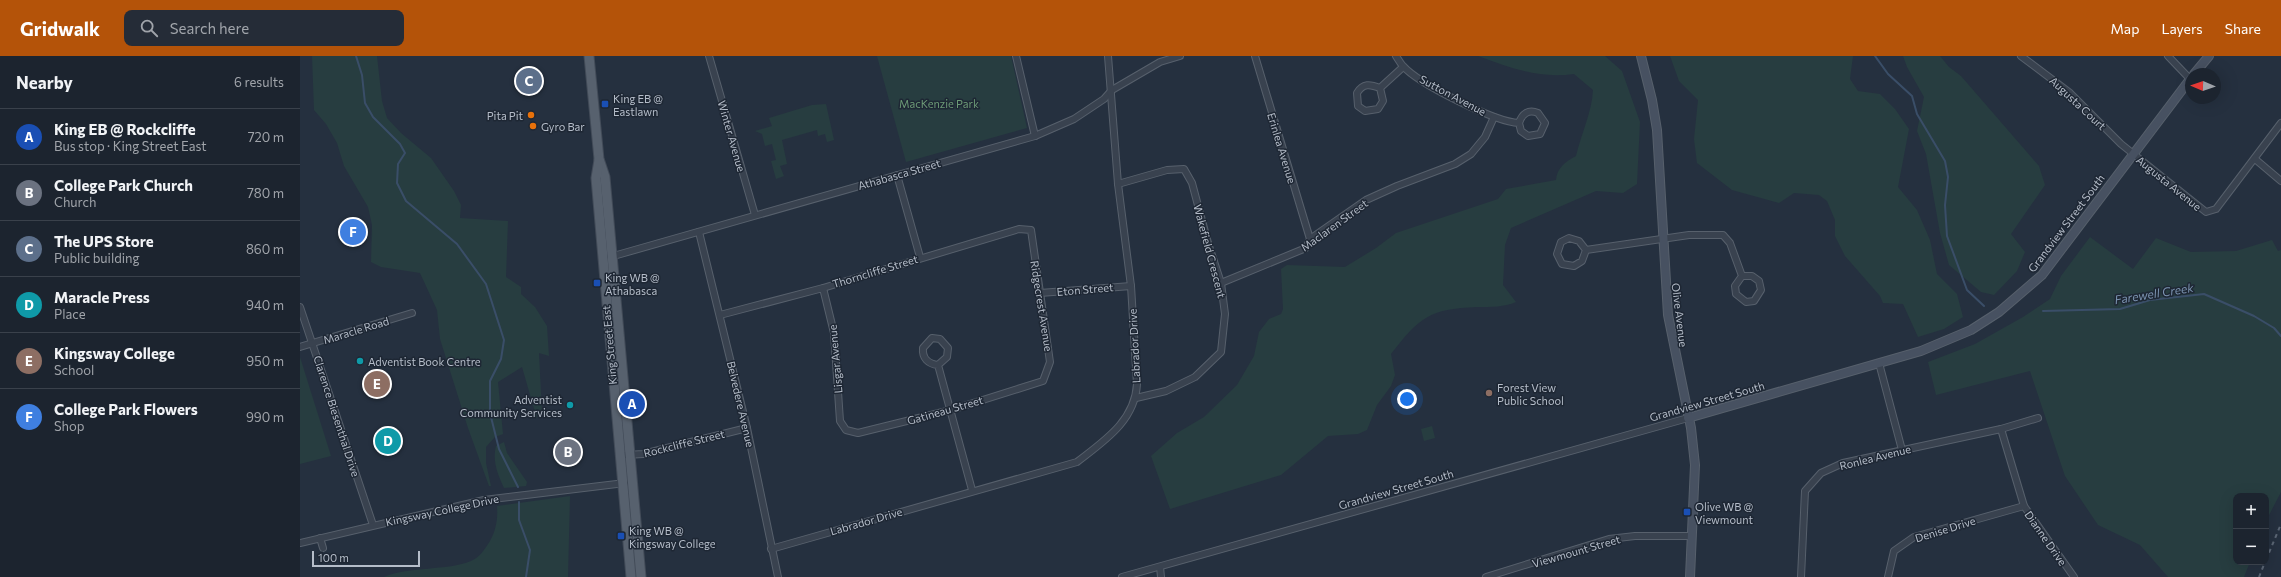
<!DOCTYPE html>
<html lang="en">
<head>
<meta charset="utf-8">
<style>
	:root { --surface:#1c242f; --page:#252c37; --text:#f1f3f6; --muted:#a0a4aa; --line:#3a414b; --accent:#b45309 }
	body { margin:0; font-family:Commissioner,sans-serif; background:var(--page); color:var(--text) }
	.controls { position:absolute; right:12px; bottom:12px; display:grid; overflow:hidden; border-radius:8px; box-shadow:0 4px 16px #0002 }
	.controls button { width:36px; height:36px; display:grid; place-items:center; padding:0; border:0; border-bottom:1px solid var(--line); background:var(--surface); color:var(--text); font:20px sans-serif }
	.compass { position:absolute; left:1885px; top:12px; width:36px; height:36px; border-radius:50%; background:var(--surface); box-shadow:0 4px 16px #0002; rotate:272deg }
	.scale { position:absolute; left:12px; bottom:10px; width:108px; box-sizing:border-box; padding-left:4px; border:2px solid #b5bdc9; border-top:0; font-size:11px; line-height:14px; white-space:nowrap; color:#b5bdc9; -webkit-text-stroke:3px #1e2734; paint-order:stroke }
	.you { position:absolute; left:1107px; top:343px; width:14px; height:14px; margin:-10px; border:3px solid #fff; border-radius:50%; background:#1a73e8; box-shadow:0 0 0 6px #1a73e833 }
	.badge { display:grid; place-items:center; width:26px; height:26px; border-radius:50%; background:var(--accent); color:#fff; font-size:13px; font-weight:700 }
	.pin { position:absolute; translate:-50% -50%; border:2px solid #fff; box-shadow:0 1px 4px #0006 }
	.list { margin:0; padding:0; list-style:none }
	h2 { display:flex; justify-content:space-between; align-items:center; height:52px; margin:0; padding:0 16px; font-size:17px }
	h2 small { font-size:13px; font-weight:400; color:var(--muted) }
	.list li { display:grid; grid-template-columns:26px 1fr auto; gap:12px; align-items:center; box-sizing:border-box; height:56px; padding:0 16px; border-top:1px solid var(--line) }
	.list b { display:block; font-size:15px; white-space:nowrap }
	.list p { margin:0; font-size:13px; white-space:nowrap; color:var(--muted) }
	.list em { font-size:13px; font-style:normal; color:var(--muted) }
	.icon { flex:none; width:22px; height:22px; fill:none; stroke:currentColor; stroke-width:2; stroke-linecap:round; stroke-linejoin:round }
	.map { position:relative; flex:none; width:1981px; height:521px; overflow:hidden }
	header { display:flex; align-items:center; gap:24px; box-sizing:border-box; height:56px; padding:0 20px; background:var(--accent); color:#fff }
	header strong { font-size:19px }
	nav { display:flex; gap:22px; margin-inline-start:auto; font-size:14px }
	.search { width:280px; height:36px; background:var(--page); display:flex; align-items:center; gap:10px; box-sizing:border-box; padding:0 14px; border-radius:8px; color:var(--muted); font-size:15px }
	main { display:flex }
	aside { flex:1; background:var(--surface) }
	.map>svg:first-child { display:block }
	.green { fill:#273d40 }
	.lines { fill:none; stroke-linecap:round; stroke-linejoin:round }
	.stream { stroke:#3a4e68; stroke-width:2 }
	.street-casing { stroke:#57606c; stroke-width:8 }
	.secondary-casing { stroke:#57606c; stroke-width:10 }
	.primary-casing { stroke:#424b58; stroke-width:11 }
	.street { stroke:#39424f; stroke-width:6 }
	.secondary { stroke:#475161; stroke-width:8 }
	.primary { stroke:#57616e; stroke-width:9 }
	.rail { stroke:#5b6675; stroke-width:2; stroke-dasharray:4 4; stroke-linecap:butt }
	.transit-dot { fill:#1a4fb4; stroke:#1e2734; stroke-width:1.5 }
	.food-dot { fill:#e8710a; stroke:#1e2734; stroke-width:1.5 }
	.culture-dot { fill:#0f9aa8; stroke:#1e2734; stroke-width:1.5 }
	.education-dot { fill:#8d6e63; stroke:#1e2734; stroke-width:1.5 }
	.labels { text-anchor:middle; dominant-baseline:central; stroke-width:3; stroke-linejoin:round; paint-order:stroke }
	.street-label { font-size:11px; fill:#b5bdc9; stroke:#1e2734 }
	.poi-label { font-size:11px; fill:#b5bdc9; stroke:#1e2734; text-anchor:start }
	.park-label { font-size:11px; fill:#6c9a76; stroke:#1e2734 }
	.water-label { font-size:12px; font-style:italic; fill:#7c94b1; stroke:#1e2734 }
</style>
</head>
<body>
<header>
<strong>Gridwalk</strong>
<div class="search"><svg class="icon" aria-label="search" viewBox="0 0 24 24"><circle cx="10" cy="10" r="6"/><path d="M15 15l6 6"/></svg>Search here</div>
<nav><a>Map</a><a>Layers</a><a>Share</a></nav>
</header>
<main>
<aside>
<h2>Nearby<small>6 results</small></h2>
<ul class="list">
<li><span class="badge" style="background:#1a4fb4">A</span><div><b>King EB @ Rockcliffe</b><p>Bus stop · King Street East</p></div><em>720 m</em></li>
<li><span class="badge" style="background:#6b7280">B</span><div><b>College Park Church</b><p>Church</p></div><em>780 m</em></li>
<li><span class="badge" style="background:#5c6f8a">C</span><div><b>The UPS Store</b><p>Public building</p></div><em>860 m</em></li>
<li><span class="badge" style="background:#0f9aa8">D</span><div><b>Maracle Press</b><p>Place</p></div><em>940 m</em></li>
<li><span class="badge" style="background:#8d6e63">E</span><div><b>Kingsway College</b><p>School</p></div><em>950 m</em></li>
<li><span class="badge" style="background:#3f7fe0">F</span><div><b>College Park Flowers</b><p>Shop</p></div><em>990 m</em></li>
</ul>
</aside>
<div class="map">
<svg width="1981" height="521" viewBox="0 0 1981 521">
	<rect width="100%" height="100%" fill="#25303f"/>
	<g class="green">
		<polygon points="12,0 77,0 82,45 87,62 101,77 131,102 154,135 161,149 160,162 208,165 206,221 221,231 221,238 235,251 247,270 249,300 239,297 242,357 237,357 237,363 222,311 198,326 203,378 195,381 186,391 186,407 191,430 189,430 168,372 140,283 137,254 120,217 81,211 71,206 72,169 68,151 44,110 37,87 26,68 14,54"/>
		<polygon points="577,0 711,0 727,72 606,106"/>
		<path d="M1178,0H1305L1322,15L1340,66L1337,128L1323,137L1296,135L1211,172L1205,189L1203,229L1216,246C1204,251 1191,251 1177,251C1129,253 1120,261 1091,298L1095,319L1091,330L1077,349L1067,374L1058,378L1028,380L981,419L870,453L851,400L877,377L904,361L937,329L954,300L959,276L969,263L981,258L983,253L981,213L987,209L1045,211L1076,192L1096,177L1198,143L1206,133L1256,124C1257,112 1265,106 1276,100C1281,78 1292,56 1293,34L1274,18C1239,23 1211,12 1178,0Z"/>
		<polygon points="1370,0 1553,0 1550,23 1558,35 1580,38 1595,53 1609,73 1598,131 1617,154 1630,184 1637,218 1657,238 1663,261 1644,273 1618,281 1603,248 1583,247 1580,240 1545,200 1535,180 1535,164 1527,145 1519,139 1494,137 1479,147 1432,134 1397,107 1394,83 1398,44 1379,25"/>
		<polygon points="1603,0 1640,0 1649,11 1661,20 1739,110 1745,129 1711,178 1725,196 1717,215 1694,239 1681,236 1649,209 1640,177 1626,98 1617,75 1624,41 1607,11"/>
		<polygon points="526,48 534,84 527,86 525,78 518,80 517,74 482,84 487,108 480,110 484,120 476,123 471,105 476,104 472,88 465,90 462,78 455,75 472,70 469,62 512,49"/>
		<polygon points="1790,181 1833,213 1856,182 1891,196 1936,195 1972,184 1978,195 1981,194 1981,436 1966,465 1966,440 1936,440 1936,506 1950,506 1944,521 1868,521 1840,489 1798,469 1765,420 1730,315 1636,339 1628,306 1675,288 1723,261 1750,243 1761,220"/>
		<polygon points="0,301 31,400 0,408"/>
		<polygon points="1132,370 1135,382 1124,385 1121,373"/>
		<path d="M204,386L207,397L227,426L226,430L204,432C198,419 192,405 196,390Z"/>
		<path d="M270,440L268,521H84C110,510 147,515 171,505C179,502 185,493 190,485C196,474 198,463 197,450Z"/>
	</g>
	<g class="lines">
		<g class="stream">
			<polyline points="56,0 62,19 65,47 73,61 100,88 105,97 98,108 97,127 106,145 157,188 186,228 204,284 201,303 190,325 190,357 199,393 218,431"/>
			<polyline points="1575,0 1588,18 1612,40 1617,58 1645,105 1648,121 1645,149 1647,180 1667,234 1684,250"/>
			<polyline points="1743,255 1820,253 1850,244 1904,238 1954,260 1974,272 1981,280"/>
			<polyline points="219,446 219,464 230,494 226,521"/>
		</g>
		<defs>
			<g id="street">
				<polyline points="409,0 455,159"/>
				<polyline points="716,0 735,80"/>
				<polyline points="955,0 1010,183"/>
				<path d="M1096,0C1098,3 1100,7 1103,10C1119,28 1195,66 1219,67L1221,75L1228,80L1240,78L1245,67L1238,57C1228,53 1222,58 1219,67"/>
				<polyline points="1721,0 1770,37 1821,88 1906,156 1916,153 1981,67"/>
				<polyline points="1868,0 1890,23"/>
				<path d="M1080,32C1070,28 1063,27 1057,37L1058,50L1065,55L1078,53L1083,45L1080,32L1103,11"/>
				<polyline points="1955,103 1981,125"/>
				<polyline points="597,119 620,201"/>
				<polyline points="818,128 867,114 884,113 892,127 908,187 921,227 925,258 921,296 895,321 866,335 836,342"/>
				<polyline points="399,176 447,372 478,521"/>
				<polyline points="1286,194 1279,185 1269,182 1261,186 1257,198 1262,208 1274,210 1282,205 1286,194 1389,179 1423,179 1430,187 1442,220 1435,230 1436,238 1446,246 1454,245 1461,234 1459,225 1452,220 1442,220"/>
				<polyline points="310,201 735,80 774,63 804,43 812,34 860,6 880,0"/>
				<polyline points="921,227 1006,192 1010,183 1066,144 1097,130 1155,108 1171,98 1185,81 1194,61"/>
				<polyline points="740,237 831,230"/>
				<polyline points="0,251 73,469"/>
				<polyline points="420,259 523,232 719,173 731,174 750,306 743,325 651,354 558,377 546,374 540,365 534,277 523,232"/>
				<polyline points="0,291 112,257"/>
				<polyline points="1579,307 1602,394"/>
				<path d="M638,309L647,301L648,292L640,283L632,282L623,292C622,302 628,308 638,309L672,434"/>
				<polyline points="1701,373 1724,450 1774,521"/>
				<polyline points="326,399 343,398 447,372"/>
				<polyline points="20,482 23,492"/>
				<polyline points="0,487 184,444 325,427"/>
				<path d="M471,493L777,406C804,385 835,365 837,328L831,230L818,128L808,0"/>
				<polyline points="860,511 861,521"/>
				<polyline points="822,521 1388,362"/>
				<polyline points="1186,521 1309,483 1335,480 1392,480"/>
				<polyline points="1501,521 1505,435 1521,417 1543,407 1701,373 1738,362"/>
				<polyline points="1588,521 1594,495 1614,481 1724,450"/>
			</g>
			<g id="secondary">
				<polyline points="1341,0 1352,44 1357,74 1368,259 1391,372 1395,409 1390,521"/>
				<polyline points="1894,18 1909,0"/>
				<polyline points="1388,362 1621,295 1671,274 1699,256 1742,219 1891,22"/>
			</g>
			<g id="primary">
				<polyline points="289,0 299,103 305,121 341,521"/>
				<polyline points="299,104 296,122 331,521"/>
			</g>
		</defs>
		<use href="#street" class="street-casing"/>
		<use href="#secondary" class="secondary-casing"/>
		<use href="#primary" class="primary-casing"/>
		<use href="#street" class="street"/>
		<use href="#secondary" class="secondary"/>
		<use href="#primary" class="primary"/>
		<g class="rail">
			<polyline points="1966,504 1981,468"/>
			<polyline points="1959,521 1965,506"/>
		</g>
	</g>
	<g class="transit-dot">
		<rect x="301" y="44" width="8" height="8" rx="2"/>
		<rect x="293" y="223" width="8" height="8" rx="2"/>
		<rect x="1383" y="452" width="8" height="8" rx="2"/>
		<rect x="317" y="476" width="8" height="8" rx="2"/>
	</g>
	<g class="food-dot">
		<circle cx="231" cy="59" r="4"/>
		<circle cx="233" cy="70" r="4"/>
	</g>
	<g class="culture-dot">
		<circle cx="60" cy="305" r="4"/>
		<circle cx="270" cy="349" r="4"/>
	</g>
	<circle class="education-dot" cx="1189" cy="337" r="4"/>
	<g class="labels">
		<g class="street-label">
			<text transform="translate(1153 39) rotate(28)">Sutton Avenue</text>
			<text transform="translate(1778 47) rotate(43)">Augusta Court</text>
			<text transform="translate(432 80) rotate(74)">Winter Avenue</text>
			<text transform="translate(982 92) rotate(73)">Erinlea Avenue</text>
			<text transform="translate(599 118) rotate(-16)">Athabasca Street</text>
			<text transform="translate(1869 127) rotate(39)">Augusta Avenue</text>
			<text transform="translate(1766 167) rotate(-53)">Grandview Street South</text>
			<text transform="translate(1034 169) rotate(-36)">Maclaren Street</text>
			<text transform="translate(910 195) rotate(75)">Wakefield Crescent</text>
			<text transform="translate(575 215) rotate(-17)">Thorncliffe Street</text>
			<text transform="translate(785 233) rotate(-5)">Eton Street</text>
			<text transform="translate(742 250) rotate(81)">Ridgecrest Avenue</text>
			<text transform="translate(1380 259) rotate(83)">Olive Avenue</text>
			<text transform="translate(56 274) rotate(-17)">Maracle Road</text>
			<text transform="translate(309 289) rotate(-95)">King Street East</text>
			<text transform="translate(834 290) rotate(-93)">Labrador Drive</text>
			<text transform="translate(535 303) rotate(-95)">Lisgar Avenue</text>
			<text transform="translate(1407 345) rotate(-16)">Grandview Street South</text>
			<text transform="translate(441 348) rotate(77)">Belvedere Avenue</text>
			<text transform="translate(645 354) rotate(-16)">Gatineau Street</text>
			<text transform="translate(37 360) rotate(72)">Clarence Biesenthal Drive</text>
			<text transform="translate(384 387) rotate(-14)">Rockcliffe Street</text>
			<text transform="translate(1575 401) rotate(-14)">Ronlea Avenue</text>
			<text transform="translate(1096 433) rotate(-16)">Grandview Street South</text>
			<text transform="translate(142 454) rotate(-12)">Kingsway College Drive</text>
			<text transform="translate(566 465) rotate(-16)">Labrador Drive</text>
			<text transform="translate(1645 473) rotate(-17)">Denise Drive</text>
			<text transform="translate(1746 482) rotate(55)">Dianne Drive</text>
			<text transform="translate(1276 495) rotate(-16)">Viewmount Street</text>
		</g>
		<g class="poi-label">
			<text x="313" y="42">King EB @<tspan x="313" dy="13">Eastlawn</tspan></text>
			<text x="223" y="59" text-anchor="end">Pita Pit</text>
			<text x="241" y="70">Gyro Bar</text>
			<text x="305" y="221">King WB @<tspan x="305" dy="13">Athabasca</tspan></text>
			<text x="68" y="305">Adventist Book Centre</text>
			<text x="1197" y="331">Forest View<tspan x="1197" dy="13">Public School</tspan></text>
			<text x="262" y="343" text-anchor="end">Adventist<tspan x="262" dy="13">Community Services</tspan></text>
			<text x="1395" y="450">Olive WB @<tspan x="1395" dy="13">Viewmount</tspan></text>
			<text x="329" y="474">King WB @<tspan x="329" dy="13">Kingsway College</tspan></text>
		</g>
		<g class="park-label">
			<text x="639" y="47">MacKenzie Park</text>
		</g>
		<g class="water-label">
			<text transform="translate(1854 237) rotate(-9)">Farewell Creek</text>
		</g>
	</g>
</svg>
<div class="controls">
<button>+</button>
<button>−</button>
</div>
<svg class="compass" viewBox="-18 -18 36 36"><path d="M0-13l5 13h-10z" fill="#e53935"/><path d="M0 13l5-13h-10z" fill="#a0a4aa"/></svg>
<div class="scale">100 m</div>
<div class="you"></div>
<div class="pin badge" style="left:332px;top:348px;background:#1a4fb4">A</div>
<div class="pin badge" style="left:268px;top:396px;background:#6b7280">B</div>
<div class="pin badge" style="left:229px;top:25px;background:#5c6f8a">C</div>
<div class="pin badge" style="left:88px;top:385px;background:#0f9aa8">D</div>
<div class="pin badge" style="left:77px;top:328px;background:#8d6e63">E</div>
<div class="pin badge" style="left:53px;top:176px;background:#3f7fe0">F</div>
</div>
</main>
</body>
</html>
